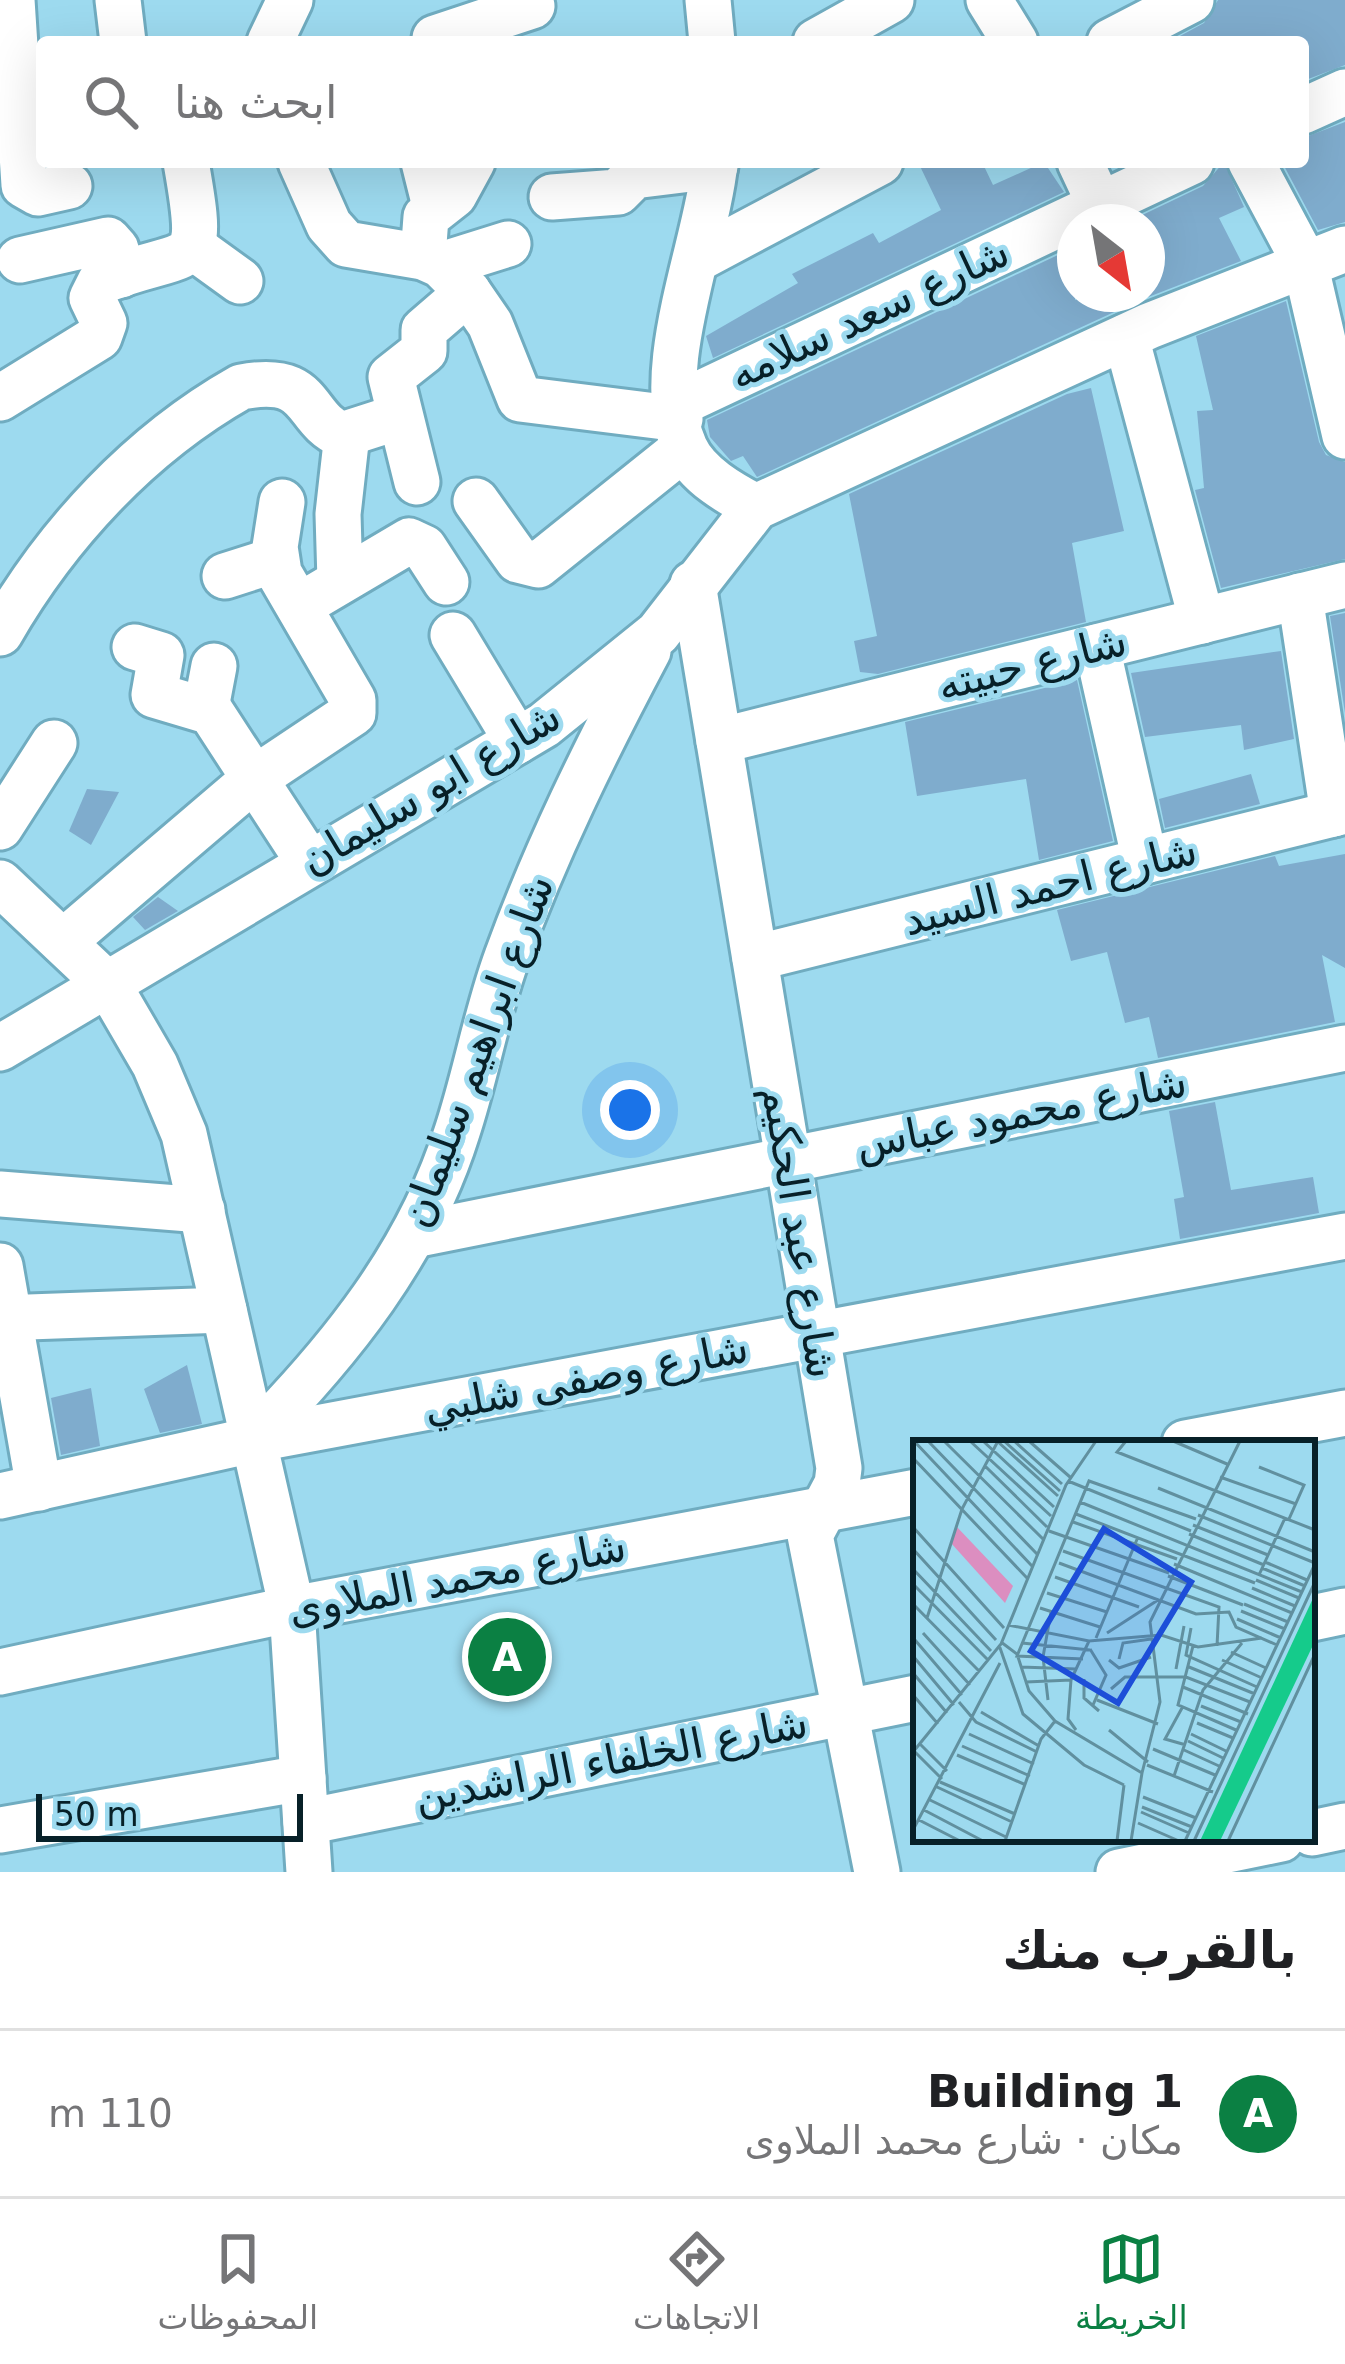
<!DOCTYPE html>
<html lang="ar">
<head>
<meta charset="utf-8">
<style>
	:root { --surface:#fff; --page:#f2f2f2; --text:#202124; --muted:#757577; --line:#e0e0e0; --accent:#0b8043 }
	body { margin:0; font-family:"DejaVu Sans","Noto Sans Arabic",sans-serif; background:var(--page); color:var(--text); direction:rtl }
	.compass { position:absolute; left:1057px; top:204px; width:108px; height:108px; border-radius:50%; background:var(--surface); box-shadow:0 12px 48px #0002; rotate:149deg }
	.scale { position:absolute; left:36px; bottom:30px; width:267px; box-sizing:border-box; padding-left:12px; border:6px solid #072028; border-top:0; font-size:33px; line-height:42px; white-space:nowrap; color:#072028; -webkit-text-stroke:9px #9ddaef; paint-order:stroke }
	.you { position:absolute; left:630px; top:1110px; width:42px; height:42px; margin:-30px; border:9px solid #fff; border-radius:50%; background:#1a73e8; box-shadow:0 0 0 18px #1a73e833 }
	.badge { display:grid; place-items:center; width:78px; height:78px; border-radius:50%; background:var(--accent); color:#fff; font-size:39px; font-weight:700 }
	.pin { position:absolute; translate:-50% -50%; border:6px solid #fff; box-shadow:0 3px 12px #0006 }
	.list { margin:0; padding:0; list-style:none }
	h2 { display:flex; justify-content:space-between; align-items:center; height:156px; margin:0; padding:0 48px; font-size:51px }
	h2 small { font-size:39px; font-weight:400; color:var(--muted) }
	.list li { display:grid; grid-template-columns:78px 1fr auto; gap:36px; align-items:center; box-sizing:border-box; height:168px; padding:0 48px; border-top:3px solid var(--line) }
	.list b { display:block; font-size:45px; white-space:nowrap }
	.list p { margin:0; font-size:39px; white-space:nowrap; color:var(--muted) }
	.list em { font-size:39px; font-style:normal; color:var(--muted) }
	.icon { flex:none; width:66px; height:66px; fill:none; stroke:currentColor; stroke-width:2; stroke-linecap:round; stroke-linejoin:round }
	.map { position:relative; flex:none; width:1345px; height:1872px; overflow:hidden; direction:ltr }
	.search { position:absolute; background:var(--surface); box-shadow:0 12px 48px #0002; left:36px; right:36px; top:36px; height:132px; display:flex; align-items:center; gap:30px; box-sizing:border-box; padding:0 42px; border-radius:12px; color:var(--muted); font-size:45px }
	.sheet { height:324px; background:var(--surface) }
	nav { display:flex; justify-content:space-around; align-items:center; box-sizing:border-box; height:168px; border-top:3px solid var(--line); background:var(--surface); font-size:33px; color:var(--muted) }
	nav a { display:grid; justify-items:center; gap:6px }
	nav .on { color:var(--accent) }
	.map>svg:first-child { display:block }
	.building { fill:#7faccd }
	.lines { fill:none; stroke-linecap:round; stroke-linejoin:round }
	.minor-casing { stroke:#70acc0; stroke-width:51 }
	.minor { stroke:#fff; stroke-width:45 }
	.labels { text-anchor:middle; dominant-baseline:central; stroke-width:10; stroke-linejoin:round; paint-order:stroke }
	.street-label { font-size:42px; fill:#072028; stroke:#9ddaef }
	.inset-road { fill:none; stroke:#61909f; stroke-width:3 }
	.view { fill:#1d4ed8; fill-opacity:0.15; stroke:#1d4ed8; stroke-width:6 }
	.inset-edge { fill:none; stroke:#072028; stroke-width:6 }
</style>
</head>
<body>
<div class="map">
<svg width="1345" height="1872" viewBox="0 0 1345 1872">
	<rect width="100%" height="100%" fill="#9ddaef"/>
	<g class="building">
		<polygon points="1218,0 1345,0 1345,65 1303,81 1303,42 1169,42 1204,23"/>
		<polygon points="1345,122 1345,222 1318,230 1282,162 1303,162 1303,138"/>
		<polygon points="918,162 982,162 993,185 1044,162 1064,192 713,358 706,336 798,283 792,274 873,233 879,243 941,210"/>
		<polygon points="1224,162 1244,207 1219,218 1241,261 1138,301 757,477 743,456 731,461 710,437 707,420 1075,247 1075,300 1089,294 1147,294 1147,222 1134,219 1203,186"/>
		<polygon points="1286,301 1319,442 1326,455 1345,462 1345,559 1221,588 1195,490 1204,488 1197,411 1213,410 1196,336"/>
		<polygon points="1091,388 1124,531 1072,543 1086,622 878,674 860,672 854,641 877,636 849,494 1067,394"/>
		<polygon points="1345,613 1345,713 1330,616"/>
		<polygon points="1281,651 1294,739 1244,750 1241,725 1145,737 1131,673"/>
		<polygon points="1077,680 1113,841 1039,860 1026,779 917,796 905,722"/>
		<polygon points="1251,774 1260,804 1165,828 1159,799"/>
		<polygon points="87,789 119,792 91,845 69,831"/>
		<polygon points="1345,854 1345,968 1322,955 1335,1022 1158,1058 1149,1017 1125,1023 1107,952 1071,961 1057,910 1275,856 1279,866"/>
		<polygon points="158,897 178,911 145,930 133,917"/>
		<polygon points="1215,1102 1231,1190 1313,1177 1319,1213 1180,1239 1174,1199 1184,1197 1169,1111"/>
		<polygon points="187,1365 202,1424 160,1433 144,1389"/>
		<polygon points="91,1388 100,1446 61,1455 51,1398"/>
		<polygon points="518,1629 527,1679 497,1685 487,1635"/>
	</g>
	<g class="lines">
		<defs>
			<g id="minor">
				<polyline points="12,0 24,185 38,193 69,186"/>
				<polyline points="118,0 123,42"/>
				<polyline points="708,0 712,42"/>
				<polyline points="989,0 1015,42"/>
				<polyline points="435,38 532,6"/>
				<polyline points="270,42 290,0"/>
				<polyline points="816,42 891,0"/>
				<polyline points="1110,42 1191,0"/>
				<polyline points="1303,111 1345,92"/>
				<polyline points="301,162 329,225 346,244 423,257 441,265 468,292 490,324 520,399 680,419"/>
				<polyline points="424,162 435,206"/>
				<path d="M715,162C707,243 650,372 685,448C697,475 731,494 756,507"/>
				<polyline points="1080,162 1108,222"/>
				<polyline points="1251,162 1305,263 1345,436"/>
				<polyline points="552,197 618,192 634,176 715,166"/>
				<polyline points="193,247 240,281"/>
				<polyline points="423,257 426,217 454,195 472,162"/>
				<polyline points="699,258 880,162"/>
				<polyline points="20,260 108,240 116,249 121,275"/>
				<polyline points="441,265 508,244"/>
				<polyline points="1126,337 1202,621"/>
				<path d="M0,398L99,337L104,323L92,298L100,282C194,244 207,280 186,162"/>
				<polyline points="678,404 1191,162"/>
				<polyline points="417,482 391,377 424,351 424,330 468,292"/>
				<polyline points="476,501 518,560 538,565 684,448"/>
				<polyline points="225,576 275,560"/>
				<polyline points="340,581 338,514 347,434"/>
				<polyline points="693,584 839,1468 837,1484 810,1535 877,1872"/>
				<polyline points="1300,596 1333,814"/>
				<polyline points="299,606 409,541 424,548 446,582"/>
				<path d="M0,633C57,534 140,444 241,387C316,373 301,418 342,435L398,417"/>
				<polyline points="453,635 517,741"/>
				<polyline points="135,647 161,655 154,695 211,712 308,861"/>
				<polyline points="1097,647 1145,861"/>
				<polyline points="206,708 214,666"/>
				<polyline points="719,741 1345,585"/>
				<polyline points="0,827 54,743"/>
				<polyline points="0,883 109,986 155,1065 184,1134 292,1609 309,1872"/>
				<polyline points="63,942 254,779 353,713 353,700 279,573 275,547 282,502"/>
				<polyline points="755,958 1345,811"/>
				<polyline points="0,1048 544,725 658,633 756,507 1149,326 1345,249"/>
				<polyline points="0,1194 202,1210"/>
				<polyline points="414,1235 1345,1048"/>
				<polyline points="0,1266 39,1488"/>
				<polyline points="0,1318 224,1310"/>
				<path d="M252,1440C340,1351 419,1253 457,1132C476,1075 486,1014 507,957C546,850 595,751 648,651"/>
				<polyline points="1185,1443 1345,1413"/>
				<polyline points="0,1496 252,1440 1345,1236"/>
				<polyline points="1312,1618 1345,1611"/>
				<polyline points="0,1672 292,1609 916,1492"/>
				<polyline points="306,1822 916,1698"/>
				<polyline points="0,1830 303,1778"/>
				<polyline points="1312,1833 1345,1826"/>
				<polyline points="1119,1872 1281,1839"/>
			</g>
		</defs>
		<use href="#minor" class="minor-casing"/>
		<use href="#minor" class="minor"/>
	</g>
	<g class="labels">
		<g class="street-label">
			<text transform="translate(869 313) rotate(-25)">شارع سعد سلامه</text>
			<text transform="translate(1032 663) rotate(-14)">شارع حبيته</text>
			<text transform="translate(430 788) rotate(-31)">شارع ابو سليمان</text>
			<text transform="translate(1050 885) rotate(-14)">شارع احمد السيد</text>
			<text transform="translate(477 1051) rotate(-70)">شارع ابراهيم سليمان</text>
			<text transform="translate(1021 1113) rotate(-11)">شارع محمود عباس</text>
			<text transform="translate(800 1232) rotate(81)">شارع عبد الحكيم</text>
			<text transform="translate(586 1378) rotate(-11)">شارع وصفى شلبي</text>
			<text transform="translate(457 1578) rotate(-11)">شارع محمد الملاوى</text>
			<text transform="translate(611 1760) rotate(-11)">شارع الخلفاء الراشدين</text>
		</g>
	</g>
	<g transform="translate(913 1440)">
		<rect width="402" height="402" fill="#9ddaef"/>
		<path d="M43,86L100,146L92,163L38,103Z" fill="#dc8ec0"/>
		<path d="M402,154V201L307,401H287Z" fill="#15cb8b"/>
		<path class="inset-road" d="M1,1L119,126M15,1L124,114M31,1L130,99M57,1L138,76M70,1L141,67M84,1L145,56M91,1L147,51M101,1L149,44M116,1L157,37M213,1L204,12L402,90M260,1L314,24M0,18L114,138M72,26L134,87M346,27L391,45L376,79M307,37L383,64M155,41L278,91M245,48L402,112M167,62L389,152M163,74L342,143M285,75L402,123M160,82L264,119M280,85L355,115M0,87L91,188M136,91L256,133M276,94L351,125M0,109L83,200M150,111L306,167L304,206M352,122L394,140M146,123L283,174L316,172L323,187L364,205M261,124L379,173M349,128L392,146M0,129L78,211M346,135L372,78M255,136L330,165M142,137L226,167M343,140L386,158M0,144L75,220M339,148L382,166M134,153L194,172M0,164L66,231M331,164L375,182M127,168L187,187M328,171L372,189M14,178L49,69L85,1M324,179L368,198M95,185L176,201L248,195L285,207L349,198M278,188L273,215L344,247M10,193L57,245M194,193L245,160M183,198L225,97M2,200L49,255M88,202L104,214L116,251L142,281L229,333L218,401M109,203L177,210M86,205L110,274L171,325L211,345M280,206L265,265L323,290M177,209L193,235L180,265M318,212L353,228M0,216L41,265M170,219L104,216L176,41L283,79M206,219L210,203L238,199M196,220L206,228L238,217M309,220L349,238M108,227L163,229M276,227L342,254M263,229L271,186M0,233L34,273M171,239V258L186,271M113,242L158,240M270,247L335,274M198,249L212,237H273L337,262M0,255L25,284M135,260L130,217L138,172M184,260L245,284M46,262L63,282L124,312M288,266L328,282M269,268L252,299L273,305M68,272L126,306M284,283L320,298M163,290L155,279L158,240L176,201M196,290L235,322M56,294L121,324M278,294L313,311M275,301L310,318M7,304L34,331M49,306L117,336M240,309L302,335M271,310L306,326M1,311L29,339M0,312L88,204L153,45L183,1M44,315L113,345M234,325L300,352M229,333L247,262L237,182L327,1M261,336L290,250L329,203M27,342L102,374M24,347L99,382M230,357L283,378M17,360L93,397M229,367L279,387M11,370L70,401M228,372L276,393M6,380L47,401M225,383L266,401M0,390L87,223M92,401L128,299L142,281M204,401L211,345M272,401L402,124M281,401L402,142M315,401L402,214"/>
		<path class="view" d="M191,89L278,142L205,263L118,211Z"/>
		<rect width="402" height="402" class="inset-edge"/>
	</g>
</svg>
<svg class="compass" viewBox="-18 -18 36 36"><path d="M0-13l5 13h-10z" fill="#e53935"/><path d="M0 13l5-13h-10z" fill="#757577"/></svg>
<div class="scale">50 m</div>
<div class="you"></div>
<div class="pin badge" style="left:507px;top:1657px">A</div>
<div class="search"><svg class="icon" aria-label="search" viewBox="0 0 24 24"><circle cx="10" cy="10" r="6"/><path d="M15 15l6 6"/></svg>ابحث هنا</div>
</div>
<section class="sheet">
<h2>بالقرب منك<small></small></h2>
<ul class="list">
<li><span class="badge">A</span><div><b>Building 1</b><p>مكان · شارع محمد الملاوى</p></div><em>110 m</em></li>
</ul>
</section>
<nav>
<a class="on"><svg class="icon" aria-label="map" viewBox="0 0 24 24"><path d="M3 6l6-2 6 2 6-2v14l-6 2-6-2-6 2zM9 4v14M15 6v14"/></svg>الخريطة</a>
<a><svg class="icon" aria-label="directions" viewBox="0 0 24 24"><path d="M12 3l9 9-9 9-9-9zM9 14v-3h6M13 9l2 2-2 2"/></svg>الاتجاهات</a>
<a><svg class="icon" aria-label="saved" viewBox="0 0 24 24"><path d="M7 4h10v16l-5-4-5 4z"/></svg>المحفوظات</a>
</nav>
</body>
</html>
